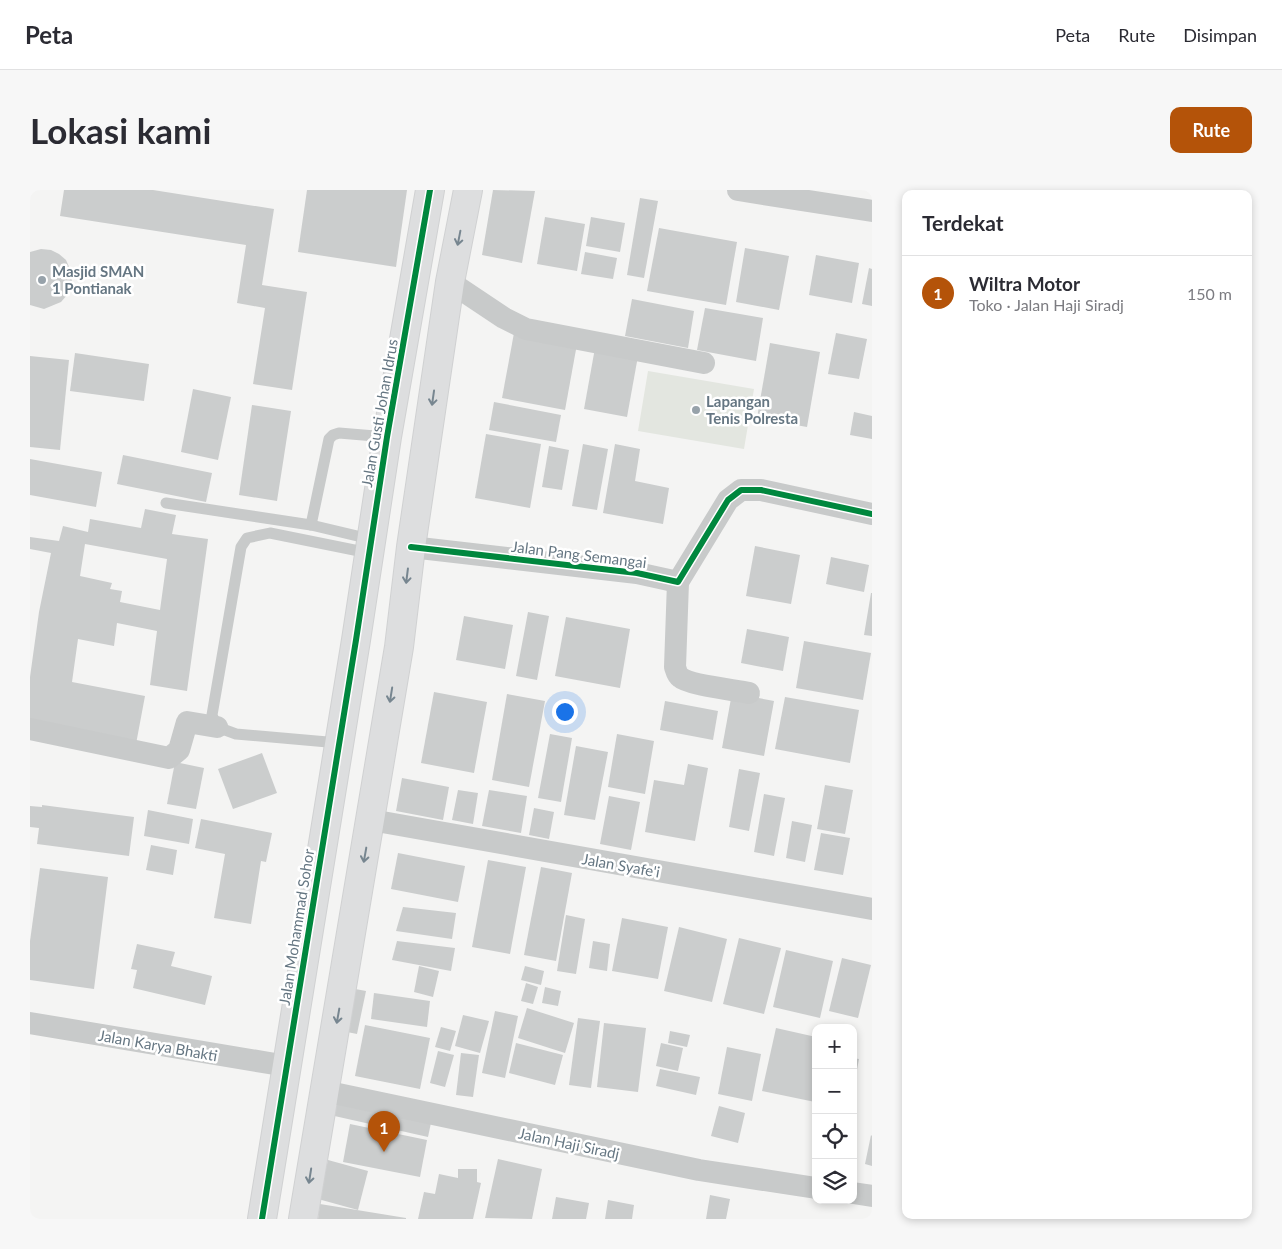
<!DOCTYPE html>
<html lang="id">
<head>
<meta charset="utf-8">
<style>
	:root { --surface:#fff; --page:#f7f7f7; --text:#2b2b33; --muted:#7c7c81; --line:#e1e1e2; --accent:#b45309 }
	body { margin:0; font-family:Lato,sans-serif; background:var(--page); color:var(--text) }
	.controls { position:absolute; right:15px; bottom:15px; display:grid; overflow:hidden; border-radius:10px; box-shadow:0 2px 8px #0003 }
	.controls button { width:45px; height:45px; display:grid; place-items:center; padding:0; border:0; border-bottom:1px solid var(--line); background:var(--surface); color:var(--text); font:25px sans-serif }
	.you { position:absolute; left:534px; top:521px; width:18px; height:18px; margin:-12px; border:4px solid #fff; border-radius:50%; background:#1a73e8; box-shadow:0 0 0 8px #1a73e833 }
	.badge { display:grid; place-items:center; width:32px; height:32px; border-radius:50%; background:var(--accent); color:#fff; font-size:16px; font-weight:700 }
	.pin { position:absolute; translate:-50% -41px; filter:drop-shadow(0 1px 2px #0008) }
	.pin::after { content:''; position:absolute; top:26px; width:18px; height:15px; background:inherit; clip-path:polygon(0 0,100% 0,50% 100%) }
	.list { margin:0; padding:0; list-style:none }
	h2 { display:flex; justify-content:space-between; align-items:center; height:65px; margin:0; padding:0 20px; font-size:21px }
	h2 small { font-size:16px; font-weight:400; color:var(--muted) }
	.list li { display:grid; grid-template-columns:32px 1fr auto; gap:15px; align-items:center; box-sizing:border-box; height:75px; padding:0 20px; border-top:1px solid var(--line) }
	.list b { display:block; font-size:19px; white-space:nowrap }
	.list p { margin:0; font-size:16px; white-space:nowrap; color:var(--muted) }
	.list em { font-size:16px; font-style:normal; color:var(--muted) }
	.icon { flex:none; width:28px; height:28px; fill:none; stroke:currentColor; stroke-width:2; stroke-linecap:round; stroke-linejoin:round }
	.map { position:relative; flex:none; width:842px; height:1029px; overflow:hidden; border-radius:10px }
	header { display:flex; align-items:center; gap:30px; box-sizing:border-box; height:70px; padding:0 25px; background:var(--surface); border-bottom:1px solid var(--line) }
	header strong { font-size:24px }
	nav { display:flex; gap:28px; margin-inline-start:auto; font-size:18px }
	.intro { display:flex; align-items:center; justify-content:space-between; box-sizing:border-box; height:120px; padding:0 30px }
	h1 { margin:0; font-size:35px }
	.button { padding:12px 22px; border-radius:10px; background:var(--accent); color:#fff; font-size:18px; font-weight:700 }
	main { display:flex; gap:30px; padding:0 30px }
	aside { flex:1; background:var(--surface); border-radius:10px; box-shadow:0 2px 8px #0003 }
	.map>svg:first-child { display:block }
	.grass { fill:#e3e6e0 }
	.building { fill:#cbcdcd; fill-rule:evenodd }
	.lines { fill:none; stroke-linecap:round; stroke-linejoin:round }
	.secondary-casing { stroke:#d0d1d2; stroke-width:30 }
	.lane { stroke:#c8caca; stroke-width:11 }
	.street { stroke:#c8caca; stroke-width:22 }
	.secondary { stroke:#dddedf; stroke-width:28 }
	.cycleway-casing { stroke:#fff; stroke-width:9 }
	.cycleway { stroke:#00873e; stroke-width:6 }
	.oneway { stroke:#778690 }
	.poi-dot { fill:#97a2aa; stroke:#fff; stroke-width:2 }
	.labels { text-anchor:middle; dominant-baseline:central; stroke-width:5; stroke-linejoin:round; paint-order:stroke }
	.poi-label { font-size:15px; font-weight:bold; fill:#657682; stroke:#fff; text-anchor:start }
	.street-label { font-size:15px; fill:#657682; stroke:#fff }
</style>
</head>
<body>
<header>
<strong>Peta</strong>
<nav><a>Peta</a><a>Rute</a><a>Disimpan</a></nav>
</header>
<div class="intro"><h1>Lokasi kami</h1><a class="button">Rute</a></div>
<main>
<div class="map">
<svg width="842" height="1029" viewBox="0 0 842 1029">
	<rect width="100%" height="100%" fill="#f4f4f3"/>
	<polygon class="grass" points="618,181 724,199 714,259 608,241"/>
	<g class="building">
		<polygon points="34,0 123,0 244,19 232,95 277,102 262,200 223,194 235,118 207,113 216,55 30,26"/>
		<polygon points="277,0 377,0 366,77 268,62"/>
		<polygon points="463,0 505,1 492,73 452,65"/>
		<polygon points="610,8 628,11 614,88 597,85"/>
		<polygon points="515,27 555,34 547,81 507,74"/>
		<polygon points="561,27 595,33 590,62 556,56"/>
		<polygon points="629,38 707,52 696,115 617,101"/>
		<polygon points="715,58 759,66 749,120 706,112"/>
		<polygon points="11,59 21,60 29,64 36,70 40,79 42,88 41,97 37,105 31,112 14,119 0,115 0,62"/>
		<polygon points="555,62 587,68 583,89 551,84"/>
		<polygon points="786,65 829,73 822,113 779,105"/>
		<polygon points="839,78 842,79 842,116 832,114"/>
		<polygon points="602,109 664,121 658,158 595,146"/>
		<polygon points="675,118 733,128 726,171 667,160"/>
		<polygon points="484,143 547,154 535,220 472,208"/>
		<polygon points="806,143 837,149 829,189 798,184"/>
		<polygon points="740,153 790,162 777,237 727,228"/>
		<polygon points="565,158 608,166 597,227 554,219"/>
		<polygon points="45,163 119,174 114,211 40,201"/>
		<polygon points="0,166 39,170 30,260 0,257"/>
		<polygon points="163,199 201,207 188,270 151,262"/>
		<polygon points="464,212 531,225 526,252 459,240"/>
		<polygon points="222,215 261,221 247,311 209,305"/>
		<polygon points="824,222 842,226 842,249 820,245"/>
		<polygon points="456,244 511,254 500,318 445,308"/>
		<polygon points="553,254 578,259 567,320 542,316"/>
		<polygon points="585,254 610,259 605,291 639,298 633,334 573,323"/>
		<polygon points="519,256 539,260 532,300 512,297"/>
		<polygon points="93,265 182,283 176,312 87,294"/>
		<polygon points="0,269 72,282 66,317 0,305"/>
		<path d="M115,319L146,325L142,344L178,349L157,501L120,495L127,441L87,433L84,456L48,449L42,492L115,506L106,554L0,534V487L9,422L21,363L0,359V347L29,351L33,336L58,342L60,329L111,338ZM55,354L137,369L130,420L90,412L92,401L80,399L82,393L50,386Z"/>
		<polygon points="725,356 770,365 761,414 716,406"/>
		<polygon points="801,367 839,375 834,402 796,394"/>
		<polygon points="841,403 842,403 842,446 834,445"/>
		<polygon points="498,422 519,426 507,490 486,486"/>
		<polygon points="434,426 483,435 475,479 426,470"/>
		<polygon points="536,427 600,439 590,498 525,486"/>
		<polygon points="717,439 759,447 753,481 711,473"/>
		<polygon points="774,451 841,463 833,510 766,498"/>
		<polygon points="404,502 457,512 444,583 391,573"/>
		<polygon points="702,503 744,511 734,566 692,558"/>
		<polygon points="477,504 515,511 499,597 462,590"/>
		<polygon points="755,507 829,520 820,573 745,559"/>
		<polygon points="635,511 688,521 683,550 630,540"/>
		<polygon points="520,544 542,548 531,612 508,608"/>
		<polygon points="587,544 624,551 615,604 578,597"/>
		<polygon points="546,556 578,562 565,630 534,625"/>
		<polygon points="232,563 247,603 203,619 188,579"/>
		<polygon points="145,572 174,578 166,619 137,614"/>
		<polygon points="658,574 678,578 665,651 615,642 624,590 654,595"/>
		<polygon points="709,579 730,583 719,641 699,637"/>
		<polygon points="372,588 419,597 413,630 366,621"/>
		<polygon points="795,595 823,600 815,644 787,639"/>
		<polygon points="428,600 448,603 443,634 422,630"/>
		<polygon points="459,600 497,606 491,643 452,636"/>
		<polygon points="734,604 755,608 744,666 724,662"/>
		<polygon points="579,606 610,612 601,660 570,654"/>
		<polygon points="12,615 104,627 99,666 7,654 9,638 0,637 0,616 12,617"/>
		<polygon points="504,618 524,622 519,649 499,645"/>
		<polygon points="118,620 163,629 159,654 114,646"/>
		<polygon points="171,629 242,643 236,672 231,671 221,734 184,728 195,664 165,658"/>
		<polygon points="762,631 782,635 775,672 756,668"/>
		<polygon points="791,643 820,648 813,685 784,680"/>
		<polygon points="121,655 147,660 143,685 116,680"/>
		<polygon points="368,663 435,676 428,712 361,699"/>
		<polygon points="458,670 496,677 480,764 442,757"/>
		<polygon points="511,677 542,683 526,771 494,765"/>
		<polygon points="10,678 78,687 64,799 0,790 0,751"/>
		<polygon points="373,717 426,723 422,749 366,741"/>
		<polygon points="536,725 555,729 546,784 527,781"/>
		<polygon points="592,728 638,737 628,789 582,781"/>
		<polygon points="649,737 697,749 682,812 634,801"/>
		<polygon points="709,748 751,758 734,824 693,814"/>
		<polygon points="367,751 425,758 421,781 362,770"/>
		<polygon points="563,751 580,754 577,781 559,778"/>
		<polygon points="107,754 145,762 141,776 182,786 175,815 103,798 107,780 101,779"/>
		<polygon points="756,760 803,771 790,828 743,817"/>
		<polygon points="812,768 841,775 828,828 799,821"/>
		<polygon points="389,776 409,781 403,807 384,802"/>
		<polygon points="495,776 514,781 511,795 491,790"/>
		<polygon points="496,793 508,797 503,814 491,811"/>
		<polygon points="515,797 531,801 528,816 512,813"/>
		<polygon points="320,798 336,801 327,844 312,841"/>
		<polygon points="344,803 400,811 397,837 341,829"/>
		<polygon points="497,818 544,833 535,863 488,848"/>
		<polygon points="465,821 488,826 475,888 452,883"/>
		<polygon points="433,825 459,831 450,863 425,856"/>
		<polygon points="548,828 570,831 561,898 539,895"/>
		<polygon points="574,833 616,838 608,902 567,897"/>
		<polygon points="335,835 400,848 390,899 325,886"/>
		<polygon points="411,837 426,841 420,861 405,857"/>
		<polygon points="746,838 786,847 785,912 732,901"/>
		<polygon points="640,841 660,845 657,857 638,853"/>
		<polygon points="486,853 533,865 525,895 479,883"/>
		<polygon points="631,853 653,858 648,881 626,876"/>
		<polygon points="697,857 731,864 722,911 688,904"/>
		<polygon points="408,861 424,865 415,897 400,893"/>
		<polygon points="431,863 449,865 443,907 426,905"/>
		<polygon points="823,868 829,869 824,896 823,896"/>
		<polygon points="630,879 670,887 666,905 626,896"/>
		<polygon points="304,905 402,928 398,947 300,925"/>
		<polygon points="689,916 715,923 708,953 681,946"/>
		<polygon points="320,934 397,950 390,987 313,972"/>
		<polygon points="841,945 842,946 842,976 835,974"/>
		<polygon points="468,969 512,979 502,1029 455,1028"/>
		<polygon points="298,970 338,981 328,1020 288,1009"/>
		<polygon points="428,979 447,979 447,992 451,993 443,1029 388,1029 394,1002 405,1004 409,984 428,988"/>
		<polygon points="680,1005 700,1009 696,1029 676,1029"/>
		<polygon points="526,1007 559,1013 556,1029 522,1029"/>
		<polygon points="578,1010 604,1015 602,1029 575,1029"/>
		<polygon points="290,1014 376,1028 376,1029 288,1029"/>
	</g>
	<g class="lines">
		<defs>
			<g id="secondary">
				<polyline points="232,1029 326,450 357,247 400,0"/>
				<polyline points="273,1029 369,457 381,357 420,92 438,0"/>
			</g>
		</defs>
		<use href="#secondary" class="secondary-casing"/>
		<g class="lane">
			<polyline points="136,313 281,335 340,349"/>
			<polyline points="281,335 299,249 303,245 309,243 357,247"/>
			<polyline points="309,553 206,544 187,537 182,525 211,357 217,348 240,343 339,363"/>
		</g>
		<g class="street">
			<polyline points="708,0 842,21"/>
			<polyline points="420,92 474,128 496,139 674,173"/>
			<polyline points="381,357 607,383 648,392 698,310 711,300 731,300 842,324"/>
			<path d="M648,392L645,477C646,480 647,485 650,487C658,495 706,500 719,503"/>
			<polyline points="0,539 139,568 149,560 157,532 187,537"/>
			<polyline points="341,630 842,719"/>
			<polyline points="0,833 257,876"/>
			<polyline points="294,901 669,980 786,998"/>
			<polyline points="823,1003 842,1006"/>
		</g>
		<use href="#secondary" class="secondary"/>
		<defs>
			<g id="cycleway">
				<polyline points="381,357 607,383 648,392 698,310 711,300 731,300 842,324"/>
				<polyline points="232,1029 326,450 357,247 400,0"/>
			</g>
		</defs>
		<use href="#cycleway" class="cycleway-casing"/>
		<use href="#cycleway" class="cycleway"/>
	</g>
	<defs><path id="oneway-shaft" d="M-6 0H5M1.5-3L5.5 0L1.5 3" fill="none" stroke-width="1.6" stroke-linecap="round" stroke-linejoin="round" transform="scale(1.25)"/></defs>
	<g class="oneway">
		<use href="#oneway-shaft" transform="translate(429 48) rotate(101)"/>
		<use href="#oneway-shaft" transform="translate(403 208) rotate(98)"/>
		<use href="#oneway-shaft" transform="translate(377 386) rotate(97)"/>
		<use href="#oneway-shaft" transform="translate(361 505) rotate(99)"/>
		<use href="#oneway-shaft" transform="translate(335 665) rotate(100)"/>
		<use href="#oneway-shaft" transform="translate(308 826) rotate(100)"/>
		<use href="#oneway-shaft" transform="translate(280 986) rotate(99)"/>
	</g>
	<g class="poi-dot">
		<circle cx="12" cy="90" r="5"/>
		<circle cx="666" cy="220" r="5"/>
	</g>
	<g class="labels">
		<g class="poi-label">
			<text x="22" y="81">Masjid SMAN<tspan x="22" dy="17">1 Pontianak</tspan></text>
			<text x="676" y="211">Lapangan<tspan x="676" dy="17">Tenis Polresta</tspan></text>
		</g>
		<g class="street-label">
			<text transform="translate(349 223) rotate(-80)">Jalan Gusti Johan Idrus</text>
			<text transform="translate(549 364) rotate(7)">Jalan Pang Semangai</text>
			<text transform="translate(591 675) rotate(10)">Jalan Syafe'i</text>
			<text transform="translate(266 737) rotate(-81)">Jalan Mohammad Sohor</text>
			<text transform="translate(128 855) rotate(10)">Jalan Karya Bhakti</text>
			<text transform="translate(539 953) rotate(12)">Jalan Haji Siradj</text>
		</g>
	</g>
</svg>
<div class="controls">
<button>+</button>
<button>−</button>
<button><svg class="icon" aria-label="locate" viewBox="0 0 24 24"><circle cx="12" cy="12" r="6"/><path d="M12 2v4M12 18v4M2 12h4M18 12h4"/></svg></button>
<button><svg class="icon" aria-label="layers" viewBox="0 0 24 24"><path d="M12 4l9 5-9 5-9-5zM3 14l9 5 9-5"/></svg></button>
</div>
<div class="you"></div>
<div class="pin badge" style="left:354px;top:962px">1</div>
</div>
<aside>
<h2>Terdekat<small></small></h2>
<ul class="list">
<li><span class="badge">1</span><div><b>Wiltra Motor</b><p>Toko · Jalan Haji Siradj</p></div><em>150 m</em></li>
</ul>
</aside>
</main>
</body>
</html>
